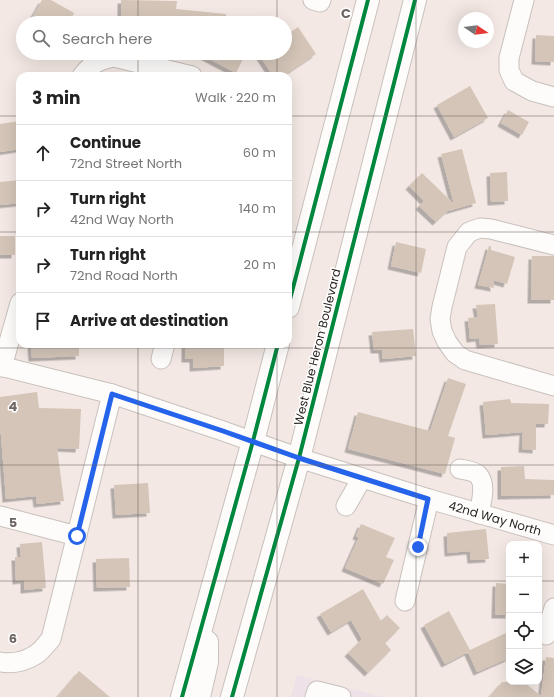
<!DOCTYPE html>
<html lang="en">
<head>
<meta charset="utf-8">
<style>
	:root { --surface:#fff; --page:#f2f2f2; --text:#222; --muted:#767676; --line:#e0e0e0 }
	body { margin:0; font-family:Poppins,sans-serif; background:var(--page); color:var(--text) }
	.controls { position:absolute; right:12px; bottom:12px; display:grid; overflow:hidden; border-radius:8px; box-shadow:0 4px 16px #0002 }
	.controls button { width:36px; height:36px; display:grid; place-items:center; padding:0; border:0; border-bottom:1px solid var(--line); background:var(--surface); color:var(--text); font:20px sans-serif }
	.compass { position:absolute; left:458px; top:12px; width:36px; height:36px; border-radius:50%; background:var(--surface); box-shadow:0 4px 16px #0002; rotate:103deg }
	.stop { position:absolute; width:12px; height:12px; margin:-9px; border:3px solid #2563eb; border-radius:50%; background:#fff }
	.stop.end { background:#2563eb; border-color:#fff; box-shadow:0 1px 4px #0008 }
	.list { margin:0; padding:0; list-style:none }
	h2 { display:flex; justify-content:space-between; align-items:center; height:52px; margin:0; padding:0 16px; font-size:17px }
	h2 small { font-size:13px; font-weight:400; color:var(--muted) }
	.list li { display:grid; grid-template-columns:26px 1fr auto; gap:12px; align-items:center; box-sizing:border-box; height:56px; padding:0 16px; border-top:1px solid var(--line) }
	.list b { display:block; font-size:15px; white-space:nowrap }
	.list p { margin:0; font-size:13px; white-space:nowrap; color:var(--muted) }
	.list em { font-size:13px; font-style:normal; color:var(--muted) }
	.icon { flex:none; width:22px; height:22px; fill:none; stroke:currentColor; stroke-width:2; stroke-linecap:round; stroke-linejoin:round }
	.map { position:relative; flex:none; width:554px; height:697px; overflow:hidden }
	.search { position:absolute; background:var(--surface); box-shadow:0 4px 16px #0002; left:16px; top:16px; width:276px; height:44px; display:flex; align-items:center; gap:10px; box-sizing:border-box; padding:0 14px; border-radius:22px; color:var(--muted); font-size:15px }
	.panel { position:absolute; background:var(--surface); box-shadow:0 4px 16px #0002; left:16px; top:72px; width:276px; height:276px; border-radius:12px }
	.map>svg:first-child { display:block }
	.commercial { fill:#eee1e8 }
	.building { fill:#d4c5b8; filter:url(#shadow) }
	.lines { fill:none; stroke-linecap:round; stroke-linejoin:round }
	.minor-casing { stroke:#c9c1bc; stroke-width:21 }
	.highway-casing { stroke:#c9c1bc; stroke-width:24 }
	.minor { stroke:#fdfcfb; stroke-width:19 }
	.highway { stroke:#fdfcfb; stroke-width:22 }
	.cycleway-casing { stroke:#fff; stroke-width:6 }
	.cycleway { stroke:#00873e; stroke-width:4 }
	.route { stroke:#2563eb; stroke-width:5 }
	.grid { fill:none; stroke:#6d6561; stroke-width:1; stroke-opacity:0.55 }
	.labels { text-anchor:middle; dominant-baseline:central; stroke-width:3; stroke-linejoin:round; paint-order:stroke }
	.street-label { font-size:12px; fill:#251e1b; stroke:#fff }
	.grid-label { font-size:13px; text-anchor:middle; font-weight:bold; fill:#6d6561; stroke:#fff; stroke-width:3; stroke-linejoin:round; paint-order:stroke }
</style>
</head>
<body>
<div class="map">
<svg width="554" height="697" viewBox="0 0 554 697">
	<defs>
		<filter id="shadow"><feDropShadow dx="-3.5" dy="3.5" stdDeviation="0" flood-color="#0004"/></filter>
	</defs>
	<rect width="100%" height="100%" fill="#f3e8e3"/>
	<polygon class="commercial" points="297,675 383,697 291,697"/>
	<g class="building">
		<polygon points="42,0 51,0 74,13 69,23 29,23"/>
		<polygon points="121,0 177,1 176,9 226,14 226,23 121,23"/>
		<polygon points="298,27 316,54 283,76 273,76 258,53 285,53 285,36"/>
		<polygon points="536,35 554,36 554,62 535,61"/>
		<polygon points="198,53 246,53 236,73"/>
		<polygon points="470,86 488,118 454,137 437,105"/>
		<polygon points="508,110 529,122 522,135 501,123"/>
		<polygon points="20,121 20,149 0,152 0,124"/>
		<polygon points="462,149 476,203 448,211 436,222 419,206 424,201 409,186 422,173 454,204 441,154"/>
		<polygon points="507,172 508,201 491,202 490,173"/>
		<polygon points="20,180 20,203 0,205 0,182"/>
		<rect x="0" y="236" width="15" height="19"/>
		<polygon points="396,242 426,249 421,273 391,266"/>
		<polygon points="489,246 491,246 491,250 515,257 507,284 493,280 494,288 478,285"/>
		<polygon points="532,256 554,256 554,300 531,300"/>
		<polygon points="495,304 498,344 480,345 479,338 470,339 468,318 478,317 476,305"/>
		<polygon points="413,329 416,356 383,359 382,350 374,350 372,332"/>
		<polygon points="31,344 79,344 79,356 32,358"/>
		<polygon points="185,344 224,344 224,366 193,368 193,359 185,359"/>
		<polygon points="448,378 466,384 448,436 455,438 445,474 348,449 358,412 430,431"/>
		<polygon points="37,392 39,408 81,409 79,449 57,448 64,501 37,504 36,496 6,499 1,435 0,435 0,397"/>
		<polygon points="510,399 511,403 549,404 548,424 536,424 536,450 522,449 523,432 486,435 483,402"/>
		<polygon points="524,466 525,479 554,480 554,495 501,496 501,467"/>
		<polygon points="148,483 150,513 116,515 114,485"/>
		<polygon points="361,524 395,538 386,557 394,560 383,584 345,568 359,537 356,536"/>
		<polygon points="486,529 489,559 471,560 470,551 448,553 447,533"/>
		<polygon points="42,542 46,588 24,590 24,580 16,581 15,557 21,557 20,544"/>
		<polygon points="129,558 130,587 97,588 96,559"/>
		<polygon points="496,583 509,584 509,615 495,615"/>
		<polygon points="363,589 381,621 387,615 400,628 385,643 391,650 368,673 348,653 362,639 351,620 331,632 320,614"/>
		<polygon points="449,611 470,650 506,633 509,641 509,658 477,672 468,652 445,664 424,625"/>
		<polygon points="546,657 554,658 554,697 489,697 502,682 524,682 541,696"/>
		<polygon points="79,671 110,697 57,697"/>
	</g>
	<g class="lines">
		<defs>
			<g id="minor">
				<polyline points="313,0 320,2 321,0"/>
				<polyline points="524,0 509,58 509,70 514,81 532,91 554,97"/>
				<path d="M82,76C91,64 99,60 114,57L192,76"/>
				<polyline points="554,245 491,229 480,228 469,232 457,247 442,307 440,319 442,331 447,342 455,353 465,360 554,386"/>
				<polyline points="161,359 165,344"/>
				<polyline points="0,366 112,394 223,431 299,458 429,499 554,535"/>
				<polyline points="2,367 20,303"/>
				<path d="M460,469C465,470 474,471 478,475C487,484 481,503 479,514"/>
				<polyline points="346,506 362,478"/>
				<polyline points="0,516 77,536"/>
				<polyline points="405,601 429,499"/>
				<polyline points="546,635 554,608"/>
				<path d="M0,662C12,664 24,662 35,655C41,652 46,644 51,639L112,394"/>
				<polyline points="315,697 317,691 341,697"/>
			</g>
			<g id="highway">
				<polyline points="288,307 368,0"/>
				<polyline points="182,697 253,441 278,344"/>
				<polyline points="199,697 207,662 207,642"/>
				<polyline points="232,697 299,458 415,0"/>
			</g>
		</defs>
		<use href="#minor" class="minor-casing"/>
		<use href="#highway" class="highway-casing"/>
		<use href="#minor" class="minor"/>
		<use href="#highway" class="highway"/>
		<defs>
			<g id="cycleway">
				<polyline points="288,307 368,0"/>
				<polyline points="182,697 253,441 278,344"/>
				<polyline points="232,697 299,458 415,0"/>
			</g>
		</defs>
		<use href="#cycleway" class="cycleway-casing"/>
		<use href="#cycleway" class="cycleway"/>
	</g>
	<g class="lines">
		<polyline class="route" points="77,536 112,394 223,431 299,458 428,499 418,547"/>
	</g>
	<path class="grid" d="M138,0V23M277,0V23M416,0V697M138,53V76M277,53V76M0,116H20M288,116H554M0,232H20M288,232H554M138,344V697M277,344V697M0,348H554M0,465H554M0,581H509M539,581H554"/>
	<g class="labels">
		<g class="street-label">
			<text transform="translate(317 347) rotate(-76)">West Blue Heron Boulevard</text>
			<text transform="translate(495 518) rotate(16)">42nd Way North</text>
		</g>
	</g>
	<g class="grid-label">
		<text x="346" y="18">C</text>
		<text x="13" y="411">4</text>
		<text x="13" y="527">5</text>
		<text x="13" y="643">6</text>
	</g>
</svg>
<div class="controls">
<button>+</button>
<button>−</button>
<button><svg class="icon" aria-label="locate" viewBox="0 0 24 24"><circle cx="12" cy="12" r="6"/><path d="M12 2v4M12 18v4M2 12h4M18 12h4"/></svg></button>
<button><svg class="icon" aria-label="layers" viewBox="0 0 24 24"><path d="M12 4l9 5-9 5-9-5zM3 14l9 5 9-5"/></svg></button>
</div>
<svg class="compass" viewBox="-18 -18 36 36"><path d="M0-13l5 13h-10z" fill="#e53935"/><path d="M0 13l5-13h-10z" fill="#767676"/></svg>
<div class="stop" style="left:77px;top:536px"></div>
<div class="stop end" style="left:418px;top:547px"></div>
<div class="search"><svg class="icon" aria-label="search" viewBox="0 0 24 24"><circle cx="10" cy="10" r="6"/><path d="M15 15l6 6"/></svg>Search here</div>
<section class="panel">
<h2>3 min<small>Walk · 220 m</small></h2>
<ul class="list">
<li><svg class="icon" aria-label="ahead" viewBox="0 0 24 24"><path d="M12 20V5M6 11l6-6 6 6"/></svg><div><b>Continue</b><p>72nd Street North</p></div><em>60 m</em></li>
<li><svg class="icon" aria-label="right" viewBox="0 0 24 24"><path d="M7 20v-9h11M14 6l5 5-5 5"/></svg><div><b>Turn right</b><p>42nd Way North</p></div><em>140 m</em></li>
<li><svg class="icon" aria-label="right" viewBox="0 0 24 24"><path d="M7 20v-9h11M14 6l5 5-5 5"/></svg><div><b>Turn right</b><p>72nd Road North</p></div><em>20 m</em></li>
<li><svg class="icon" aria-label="arrive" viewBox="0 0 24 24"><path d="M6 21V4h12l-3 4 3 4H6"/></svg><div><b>Arrive at destination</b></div></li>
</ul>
</section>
</div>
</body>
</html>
